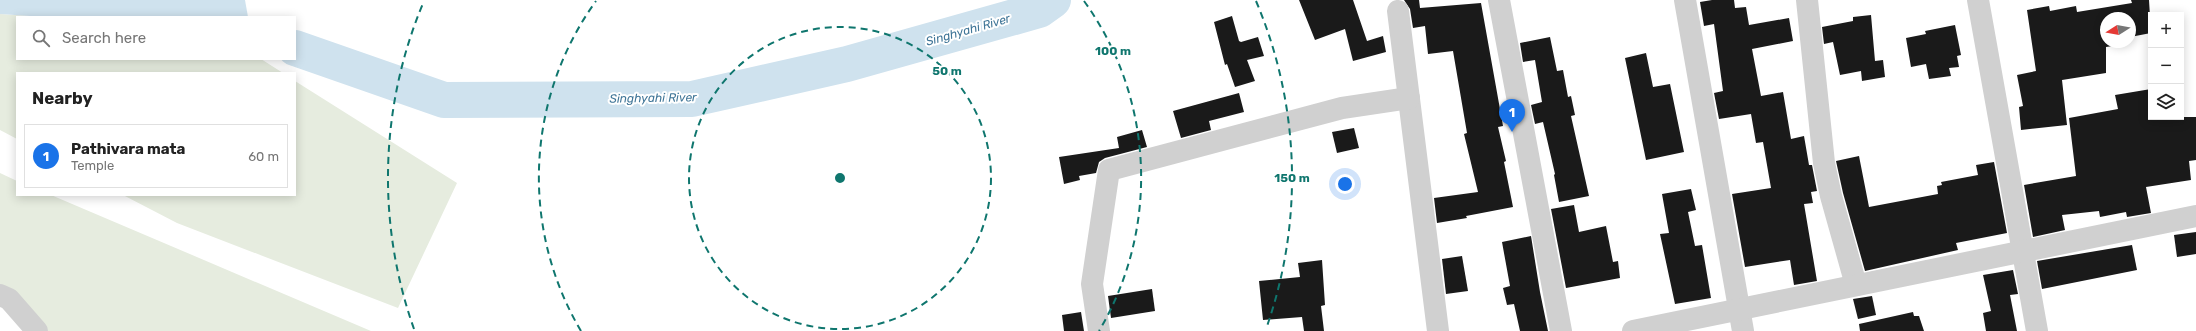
<!DOCTYPE html>
<html lang="en">
<head>
<meta charset="utf-8">
<style>
	:root { --surface:#fff; --page:#f6f6f6; --text:#222; --muted:#767676; --line:#e0e0e0; --accent:#1a73e8 }
	body { margin:0; font-family:Rubik,sans-serif; background:var(--page); color:var(--text) }
	.controls { position:absolute; right:12px; top:12px; display:grid; overflow:hidden; border-radius:0px; box-shadow:0 2px 10px #0003 }
	.controls button { width:36px; height:36px; display:grid; place-items:center; padding:0; border:0; border-bottom:1px solid var(--line); background:var(--surface); color:var(--text); font:20px sans-serif }
	.compass { position:absolute; left:2100px; top:12px; width:36px; height:36px; border-radius:50%; background:var(--surface); box-shadow:0 2px 10px #0003; rotate:259deg }
	.you { position:absolute; left:1345px; top:184px; width:14px; height:14px; margin:-10px; border:3px solid #fff; border-radius:50%; background:#1a73e8; box-shadow:0 0 0 6px #1a73e833 }
	.badge { display:grid; place-items:center; width:26px; height:26px; border-radius:50%; background:var(--accent); color:#fff; font-size:13px; font-weight:700 }
	.pin { position:absolute; translate:-50% -33px; filter:drop-shadow(0 1px 2px #0008) }
	.pin::after { content:''; position:absolute; top:21px; width:14px; height:12px; background:inherit; clip-path:polygon(0 0,100% 0,50% 100%) }
	.list { margin:0; padding:0; list-style:none }
	h2 { display:flex; justify-content:space-between; align-items:center; height:52px; margin:0; padding:0 16px; font-size:17px }
	h2 small { font-size:13px; font-weight:400; color:var(--muted) }
	.list li { display:grid; grid-template-columns:26px 1fr auto; gap:12px; align-items:center; box-sizing:border-box; height:64px; margin:0 8px 8px; padding:0 8px; border:1px solid var(--line); border-radius:0px }
	.list b { display:block; font-size:15px; white-space:nowrap }
	.list p { margin:0; font-size:13px; white-space:nowrap; color:var(--muted) }
	.list em { font-size:13px; font-style:normal; color:var(--muted) }
	.icon { flex:none; width:22px; height:22px; fill:none; stroke:currentColor; stroke-width:2; stroke-linecap:round; stroke-linejoin:round }
	.map { position:relative; flex:none; width:2196px; height:331px; overflow:hidden }
	.search { position:absolute; background:var(--surface); box-shadow:0 2px 10px #0003; left:16px; top:16px; width:280px; height:44px; display:flex; align-items:center; gap:10px; box-sizing:border-box; padding:0 14px; border-radius:0px; color:var(--muted); font-size:15px }
	.panel { position:absolute; background:var(--surface); box-shadow:0 2px 10px #0003; left:16px; top:72px; width:280px; height:124px; border-radius:0px }
	.map>svg:first-child { display:block }
	.green { fill:#e6ecdf }
	.water { fill:#cfe2ee }
	.lines { fill:none; stroke-linecap:round; stroke-linejoin:round }
	.river { stroke:#cfe2ee; stroke-width:36 }
	.building { fill:#1a1a1a }
	.minor { stroke:#d0d0d0; stroke-width:22 }
	.ring { fill:none; stroke:#0f766e; stroke-width:2; stroke-dasharray:7 5 }
	.labels { text-anchor:middle; dominant-baseline:central; stroke-width:4; stroke-linejoin:round; paint-order:stroke }
	.water-label { font-size:12px; font-style:italic; fill:#3f7597; stroke:#fff }
	.centre { fill:#0f766e; stroke:#fff; stroke-width:2 }
	.ring-label { font-size:12px; text-anchor:middle; font-weight:bold; fill:#0f766e; stroke:#fff; stroke-width:4; stroke-linejoin:round; paint-order:stroke }
</style>
</head>
<body>
<div class="map">
<svg width="2196" height="331" viewBox="0 0 2196 331">
	<rect width="100%" height="100%" fill="#fff"/>
	<g class="green">
		<polygon points="0,14 45,17 17,17 17,59 261,59 283,73 17,73 17,139 0,130"/>
		<polygon points="295,81 457,183 398,308 177,223 123,195 295,195"/>
		<polygon points="0,173 17,181 17,195 51,195 371,331 39,331 0,295"/>
	</g>
	<polygon class="water" points="0,0 245,0 248,17 45,17 0,14"/>
	<g class="lines">
		<polyline class="river" points="295,48 444,100 692,99 847,64 1039,10 1053,0"/>
	</g>
	<g class="building">
		<polygon points="1299,0 1353,0 1367,41 1383,36 1386,52 1353,61 1345,29 1315,40"/>
		<polygon points="1404,0 1419,0 1420,8 1481,3 1503,126 1498,127 1506,161 1504,162 1513,207 1466,216 1467,218 1437,223 1434,198 1478,192 1464,134 1467,133 1453,51 1428,54 1425,26 1413,28 1410,9"/>
		<polygon points="1712,0 1734,0 1735,8 1746,7 1749,25 1789,18 1793,41 1752,49 1761,96 1783,92 1791,139 1804,136 1809,165 1812,165 1817,191 1811,192 1813,203 1804,204 1817,281 1794,285 1790,260 1745,267 1732,194 1771,188 1763,142 1756,143 1751,114 1719,119 1714,93 1723,91 1714,24 1704,26 1700,2"/>
		<polygon points="2131,0 2149,0 2151,33 2130,37 2130,18 2106,18 2106,42 2126,42 2126,44 2106,47 2106,73 2062,80 2067,125 2021,130 2019,107 2023,106 2017,75 2036,71 2027,10 2049,6 2050,11 2076,6 2077,12 2132,3"/>
		<polygon points="1871,15 1875,61 1883,60 1885,77 1862,81 1861,71 1840,75 1833,42 1824,44 1822,27 1853,21 1853,17"/>
		<polygon points="1232,16 1239,41 1241,42 1258,37 1264,56 1247,60 1255,81 1235,87 1227,64 1225,65 1214,22"/>
		<polygon points="1955,25 1961,55 1957,56 1959,67 1949,68 1951,76 1929,79 1926,64 1911,67 1906,38 1926,34 1925,31"/>
		<polygon points="1550,37 1557,71 1563,70 1568,97 1571,96 1575,115 1571,116 1589,196 1559,202 1554,175 1555,174 1543,122 1535,124 1531,105 1542,102 1535,60 1523,62 1520,43"/>
		<polygon points="1646,53 1653,87 1670,84 1684,152 1646,160 1625,58"/>
		<polygon points="2151,89 2151,117 2196,117 2196,160 2189,161 2191,180 2146,187 2151,213 2127,217 2126,212 2100,217 2099,211 2062,215 2065,230 2033,237 2024,185 2076,176 2069,118 2118,109 2115,95"/>
		<polygon points="1239,93 1244,112 1209,121 1211,130 1181,138 1173,111"/>
		<polygon points="1354,128 1359,148 1337,153 1332,132"/>
		<polygon points="1142,130 1147,147 1105,158 1099,162 1096,173 1079,176 1080,180 1064,184 1059,157 1119,148 1117,137"/>
		<polygon points="1859,156 1869,207 1938,194 1937,186 1942,185 1941,182 1978,175 1976,165 1994,162 2007,233 1956,243 1958,250 1865,271 1843,193 1836,161"/>
		<polygon points="1691,189 1696,210 1688,212 1695,246 1702,245 1711,298 1675,304 1660,234 1669,233 1662,194"/>
		<polygon points="1574,205 1579,232 1606,226 1613,262 1618,261 1620,278 1566,288 1551,209"/>
		<polygon points="2196,232 2196,254 2177,257 2174,235"/>
		<polygon points="1531,236 1540,292 1548,331 1520,331 1514,304 1507,305 1503,288 1510,286 1502,242"/>
		<polygon points="2132,245 2137,270 2042,289 2037,261"/>
		<polygon points="1462,256 1468,291 1446,294 1442,259"/>
		<polygon points="1322,260 1325,305 1321,306 1324,331 1304,331 1302,317 1263,320 1259,281 1300,277 1298,263"/>
		<polygon points="2013,270 2018,294 2010,295 2017,331 1986,331 1983,313 1991,311 1983,275"/>
		<polygon points="1152,289 1155,311 1111,318 1108,296"/>
		<polygon points="1872,296 1876,315 1858,319 1853,299"/>
		<polygon points="1081,312 1084,331 1064,331 1062,315"/>
		<polygon points="1913,312 1914,316 1919,316 1924,331 1860,331 1859,324"/>
	</g>
	<g class="lines">
		<g class="minor">
			<polyline points="1499,0 1561,331"/>
			<polyline points="1685,0 1743,331"/>
			<polyline points="1807,0 1824,163 1831,196 1856,285"/>
			<polyline points="1978,0 2037,331"/>
			<polyline points="1398,11 1438,331"/>
			<polyline points="0,295 9,299 37,331"/>
			<polyline points="1099,331 1092,284 1109,170 1342,108 1409,98"/>
			<polyline points="1633,331 2196,216"/>
		</g>
	</g>
	<g class="ring">
		<circle cx="840" cy="178" r="151"/>
		<path d="M581 331A301 301 0 0 1 596 1M1084 1A301 301 0 0 1 1099 331"/>
		<path d="M414 329A452 452 0 0 1 424 1M1256 1A452 452 0 0 1 1266 329"/>
	</g>
	<g class="labels">
		<g class="water-label">
			<text transform="translate(968 30) rotate(-16)">Singhyahi River</text>
			<text transform="translate(653 98) rotate(-1)">Singhyahi River</text>
		</g>
	</g>
	<circle cx="840" cy="178" r="6" class="centre"/>
	<g class="ring-label">
		<text x="1113" y="55">100 m</text>
		<text x="947" y="75">50 m</text>
		<text x="1292" y="182">150 m</text>
	</g>
</svg>
<div class="controls">
<button>+</button>
<button>−</button>
<button><svg class="icon" aria-label="layers" viewBox="0 0 24 24"><path d="M12 4l9 5-9 5-9-5zM3 14l9 5 9-5"/></svg></button>
</div>
<svg class="compass" viewBox="-18 -18 36 36"><path d="M0-13l5 13h-10z" fill="#e53935"/><path d="M0 13l5-13h-10z" fill="#767676"/></svg>
<div class="you"></div>
<div class="pin badge" style="left:1512px;top:132px">1</div>
<div class="search"><svg class="icon" aria-label="search" viewBox="0 0 24 24"><circle cx="10" cy="10" r="6"/><path d="M15 15l6 6"/></svg>Search here</div>
<section class="panel">
<h2>Nearby<small></small></h2>
<ul class="list">
<li><span class="badge">1</span><div><b>Pathivara mata</b><p>Temple</p></div><em>60 m</em></li>
</ul>
</section>
</div>
</body>
</html>
